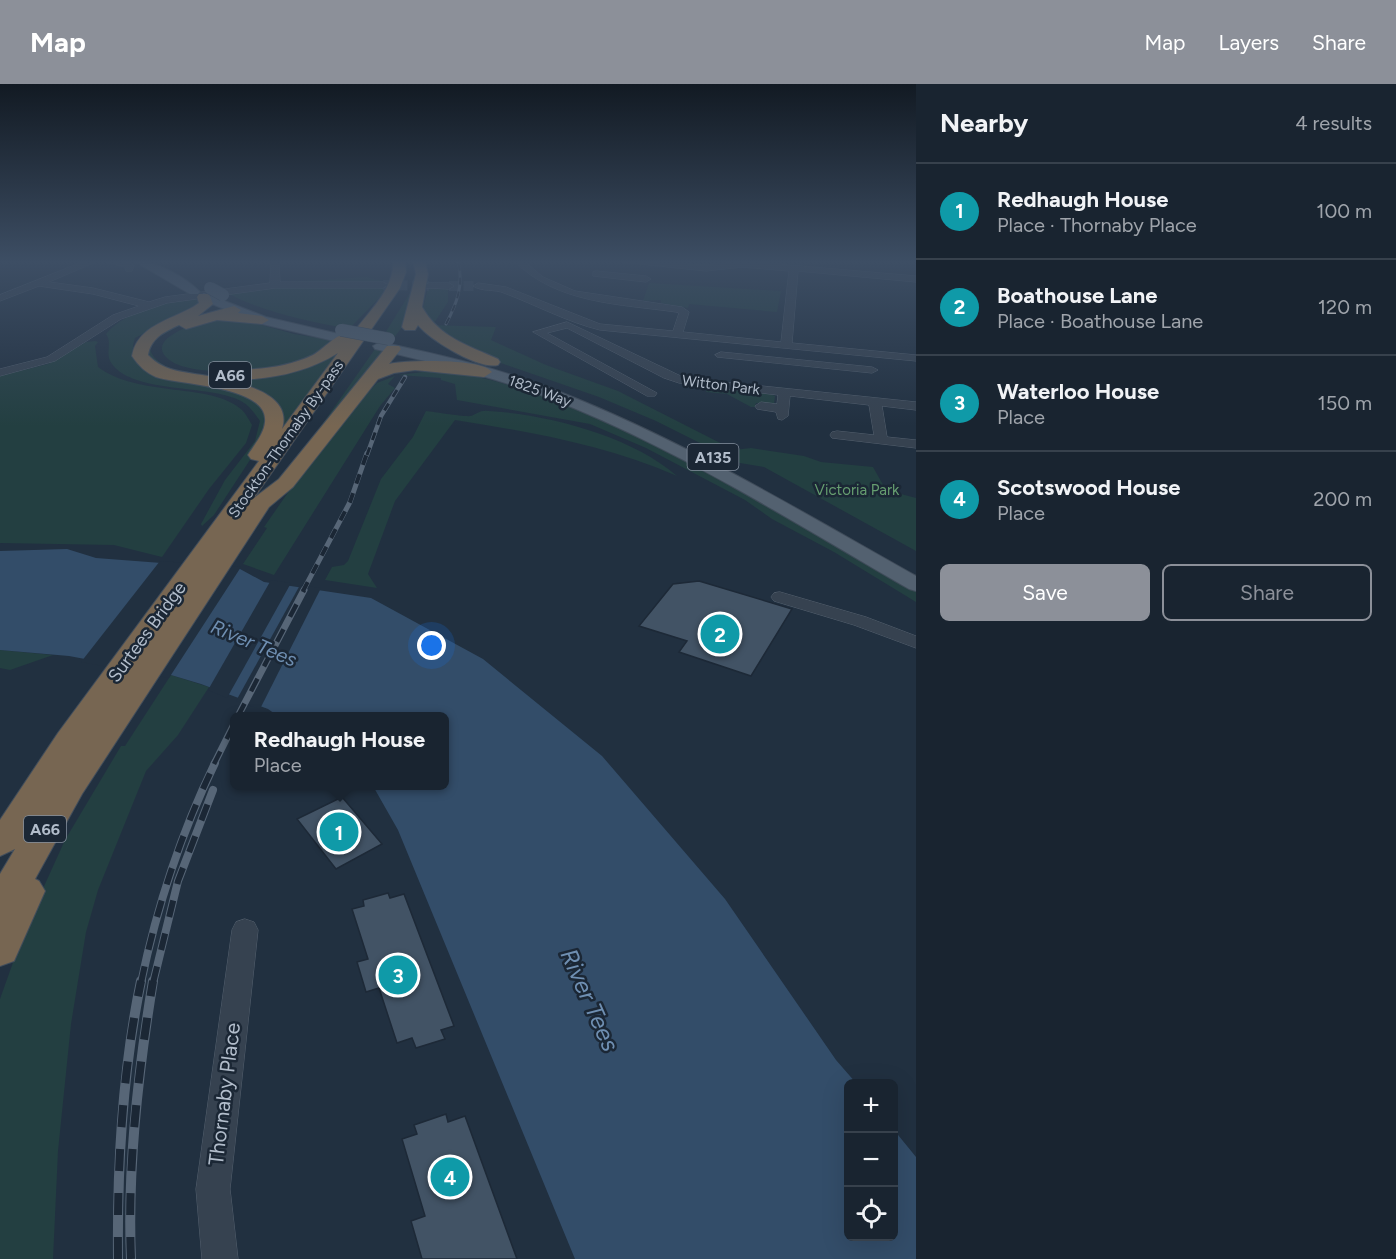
<!DOCTYPE html>
<html lang="en">
<head>
<meta charset="utf-8">
<style>
	:root { --surface:#192430; --page:#222c38; --text:#f1f3f6; --muted:#9fa4ab; --line:#37414c; --accent:#8c9099 }
	body { margin:0; font-family:Figtree,sans-serif; background:var(--page); color:var(--text) }
	.controls { position:absolute; right:18px; bottom:18px; display:grid; overflow:hidden; border-radius:9px; box-shadow:0 6px 24px #0002 }
	.controls button { width:54px; height:54px; display:grid; place-items:center; padding:0; border:0; border-bottom:2px solid var(--line); background:var(--surface); color:var(--text); font:30px sans-serif }
	.you { position:absolute; left:432px; top:562px; width:21px; height:21px; margin:-15px; border:4px solid #fff; border-radius:50%; background:#1a73e8; box-shadow:0 0 0 9px #1a73e833 }
	.badge { display:grid; place-items:center; width:39px; height:39px; border-radius:50%; background:var(--accent); color:#fff; font-size:20px; font-weight:700 }
	.pin { position:absolute; translate:-50% -50%; border:3px solid #fff; box-shadow:0 2px 6px #0006 }
	.popup { position:absolute; left:230px; top:628px; width:219px; height:78px; box-sizing:border-box; display:grid; place-content:center; border-radius:9px; background:var(--surface); filter:drop-shadow(0 2px 4px #0005); font-size:20px; white-space:nowrap; color:var(--muted) }
	.popup b { font-size:22px; color:var(--text) }
	.popup::after { content:''; position:absolute; left:50%; top:100%; margin-left:-12px; border:12px solid transparent; border-top-color:var(--surface) }
	.list { margin:0; padding:0; list-style:none }
	h2 { display:flex; justify-content:space-between; align-items:center; height:78px; margin:0; padding:0 24px; font-size:26px }
	h2 small { font-size:20px; font-weight:400; color:var(--muted) }
	.list li { display:grid; grid-template-columns:39px 1fr auto; gap:18px; align-items:center; box-sizing:border-box; height:96px; padding:0 24px; border-top:2px solid var(--line) }
	.list b { display:block; font-size:22px; white-space:nowrap }
	.list p { margin:0; font-size:20px; white-space:nowrap; color:var(--muted) }
	.list em { font-size:20px; font-style:normal; color:var(--muted) }
	.actions { display:flex; gap:12px; padding:18px 24px }
	.actions a { flex:1; padding:14px 0; border:2px solid var(--accent); border-radius:9px; text-align:center; font-size:21px; color:var(--accent) }
	.actions .main { background:var(--accent); color:#fff }
	.icon { flex:none; width:33px; height:33px; fill:none; stroke:currentColor; stroke-width:2; stroke-linecap:round; stroke-linejoin:round }
	.map { position:relative; flex:none; width:916px; height:1175px; overflow:hidden }
	header { display:flex; align-items:center; gap:36px; box-sizing:border-box; height:84px; padding:0 30px; background:var(--accent); color:#fff }
	header strong { font-size:28px }
	nav { display:flex; gap:33px; margin-inline-start:auto; font-size:21px }
	main { display:flex }
	aside { flex:1; background:var(--surface) }
	.map>svg:first-child { display:block }
	.green { fill:#233f41 }
	.water { fill:#334d69 }
	.pier { fill:#213040 }
	.building { fill:#425365; stroke:#1d2937; stroke-width:1.5 }
	.lines { fill:none; stroke-linecap:round; stroke-linejoin:round }
	.minor-tunnel { stroke:#374555; stroke-width:10; stroke-dasharray:10 4.5; stroke-linecap:butt }
	.minor-casing { stroke:#54606e; stroke-width:1 }
	.major-casing { stroke:#3f4b59; stroke-width:2 }
	.highway-casing { stroke:#414d5b; stroke-width:2 }
	.minor { fill:#364250; fill-rule:evenodd }
	.major { fill:#536170; fill-rule:evenodd }
	.highway { fill:#776652; fill-rule:evenodd }
	.rail-far5-casing { stroke:#576677; stroke-width:3 }
	.rail-far4-casing { stroke:#576677; stroke-width:4.5 }
	.rail-far3-casing { stroke:#576677; stroke-width:5 }
	.rail-far2-casing { stroke:#576677; stroke-width:7 }
	.rail-far1-casing { stroke:#576677; stroke-width:8 }
	.rail-casing { stroke:#576677; stroke-width:10 }
	.rail-far5 { stroke:#1b2735; stroke-width:2; stroke-dasharray:7; stroke-linecap:butt }
	.rail-far4 { stroke:#1b2735; stroke-width:3; stroke-dasharray:8; stroke-linecap:butt }
	.rail-far3 { stroke:#1b2735; stroke-width:4; stroke-dasharray:10; stroke-linecap:butt }
	.rail-far2 { stroke:#1b2735; stroke-width:4.5; stroke-dasharray:14; stroke-linecap:butt }
	.rail-far1 { stroke:#1b2735; stroke-width:6; stroke-dasharray:17; stroke-linecap:butt }
	.rail { stroke:#1b2735; stroke-width:8; stroke-dasharray:22; stroke-linecap:butt }
	.major-bridge-casing { stroke:#3f4b59; stroke-width:13; stroke-linecap:butt }
	.major-bridge { stroke:#536170; stroke-width:12 }
	.labels { text-anchor:middle; dominant-baseline:central; stroke-width:5; stroke-linejoin:round; paint-order:stroke }
	.far-street-label { font-size:15px; fill:#b2bdcb; stroke:#1b2735 }
	.far-park-label { font-size:15px; fill:#669e70; stroke:#1b2735 }
	.shield { fill:#1b2735; stroke:#85909e; stroke-width:1.5 }
	.shield-label { font-size:16px; font-weight:bold; fill:#b2bdcb }
	.street-label { font-size:18px; fill:#b2bdcb; stroke:#1b2735 }
	.water-label { font-size:20px; font-style:italic; fill:#6f8fb2; stroke:#1b2735 }
	.near-street-label { font-size:21px; fill:#b2bdcb; stroke:#1b2735 }
	.near-water-label { font-size:24px; font-style:italic; fill:#6f8fb2; stroke:#1b2735 }
</style>
</head>
<body>
<header>
<strong>Map</strong>
<nav><a>Map</a><a>Layers</a><a>Share</a></nav>
</header>
<main>
<div class="map">
<svg width="916" height="1175" viewBox="0 0 916 1175">
	<rect width="100%" height="100%" fill="#213040"/>
	<g class="green">
		<polygon points="366,193 386,198 372,200 290,198"/>
		<polygon points="649,199 781,207 777,228 689,220 688,224 661,219 661,216 643,217"/>
		<path d="M277,204H385L382,211L349,245C307,237 265,229 227,209Z"/>
		<polygon points="413,204 406,238 393,255 384,251"/>
		<polygon points="428,204 448,205 448,218 434,239 429,239 423,224"/>
		<path d="M198,214L203,218L135,254L133,261L137,276L250,313L268,331L261,359L214,431L202,442L201,440L225,396L255,357L260,337C255,330 250,322 241,317C209,300 134,310 112,280C104,270 113,259 106,250C127,225 168,218 198,214Z"/>
		<path d="M241,235L294,250L337,257C325,264 311,276 298,280C271,288 194,293 171,277C140,256 197,238 213,236C222,235 232,235 241,235Z"/>
		<path d="M179,241H181L157,254L150,265C158,297 245,297 271,291C296,285 321,271 345,262L283,351L274,319L166,285L149,273L147,263L160,249Z"/>
		<polygon points="430,241 496,243 491,256 546,281 618,307 734,366 751,364 804,372 821,378 873,383 886,406 916,414 916,467 764,383 740,379 656,337 599,313 486,274"/>
		<path d="M95,257L98,258L95,262L98,283C139,314 212,298 242,326C246,330 249,336 252,341L246,359L209,405L162,473L114,461L0,459V292L48,280L86,258Z"/>
		<polygon points="375,265 391,268 312,355"/>
		<path d="M439,286C521,297 596,331 669,369C753,411 834,460 916,507V518L834,468L772,435L745,416L646,364L590,340L457,316L455,300L441,296V294L398,291Z"/>
		<polygon points="395,292 388,300 395,304 380,322 274,491 243,480 267,444 264,443 305,384 368,308 377,299"/>
		<polygon points="707,303 770,310 775,312 774,320 756,319 755,323 751,323 727,310 706,308"/>
		<path d="M426,327C435,328 464,333 471,332C477,330 480,326 488,327C547,330 632,352 677,392C606,361 530,348 455,336L395,417L368,490L377,504L325,496L332,483L344,481L348,477L381,395L413,353Z"/>
		<polygon points="0,566 53,571 10,586 0,584"/>
		<polygon points="171,591 209,603 178,651 146,687 98,806 86,848 71,940 58,1067 53,1175 0,1175 0,915 26,842 65,756 121,662 125,662"/>
	</g>
	<polygon class="water" points="67,465 96,474 240,485 264,498 371,514 483,575 602,672 725,815 836,976 856,999 848,1000 848,1152 894,1152 894,1046 916,1073 916,1175 575,1175 398,746 373,702 444,702 444,632 278,632 268,625 201,600 171,591 69,572 0,566 0,467"/>
	<g class="pier">
		<polygon points="160,477 241,483 169,594 81,578"/>
		<polygon points="271,496 291,499 227,614 208,606"/>
		<polygon points="300,501 321,504 260,625 236,617"/>
	</g>
	<g class="building">
		<polygon points="699,497 792,525 751,592 679,568 687,557 639,542 673,500"/>
		<polygon points="342,713 382,760 336,785 297,735"/>
		<polygon points="388,809 390,814 404,810 454,942 441,946 445,955 416,964 412,954 397,959 379,904 366,908 357,878 368,875 352,825 364,822 363,816"/>
		<polygon points="446,1030 448,1038 465,1032 517,1175 422,1175 411,1137 425,1132 402,1055 417,1050 414,1041"/>
	</g>
	<g class="lines">
		<g class="minor-tunnel">
			<polyline points="383,201 429,202"/>
			<polyline points="449,202 478,202"/>
		</g>
		<defs>
			<g id="minor">
				<polygon points="85,177 98,177 49,198 93,204 149,218 165,213 270,199 271,177 279,177 280,198 383,198 388,201 383,204 275,204 167,219 121,235 55,277 0,292 0,285 47,273 113,231 139,222 93,210 39,202 0,217 0,211"/>
				<polygon points="103,177 124,177 134,181 132,187 126,187 125,183"/>
				<path d="M514,177H524L543,193L575,207L682,223L689,228L683,248L781,258L789,187L742,183L706,187L613,177L706,181L742,177L916,192V198L798,187L792,259L916,271V277L600,246C567,238 536,221 504,209C495,205 482,208 473,202L478,199L506,203L600,240L673,247L679,229L676,228C620,220 557,220 514,177Z"/>
				<polygon points="596,187 646,192 651,195 646,198 593,192 593,188"/>
				<polygon points="429,199 449,199 454,202 449,205 426,204 424,202"/>
				<polygon points="567,238 685,294 916,318 916,326 882,322 887,353 916,356 916,364 832,354 830,351 832,348 837,347 874,351 869,321 790,312 788,332 782,336 778,335 776,328 757,325 755,322 761,318 777,320 778,311 679,299 664,294 567,244 547,249 657,309 655,312 647,312 533,248"/>
				<polygon points="721,268 872,283 878,286 872,289 717,273 715,271"/>
				<polygon points="780,508 866,533 916,552 916,564 854,541 774,517 771,513 774,509"/>
				<polygon points="245,835 254,838 258,846 230,1105 238,1175 202,1175 196,1105 232,846 236,838"/>
			</g>
			<g id="major">
				<path d="M134,177C156,177 184,192 200,208L198,210H190Z"/>
				<polygon points="204,209 266,233 339,250 340,253 334,257 258,239 200,215 200,211"/>
				<path d="M380,258C441,271 502,285 560,308C685,357 800,427 916,492V507L909,505C791,437 674,362 546,313C491,292 433,279 375,265L373,262Z"/>
			</g>
			<g id="highway">
				<path d="M393,177H405L406,188L400,204L254,414L279,395L387,262H399L401,265L389,280C407,276 481,274 492,288L484,293L415,286L394,289L378,295L293,403L269,423L82,710L35,795L39,797L45,807L14,877L0,882V790L15,765L0,772V736L58,649L259,377L251,375L248,371C254,361 264,350 265,338C269,302 180,301 156,293C146,289 138,281 132,272C137,242 170,236 193,223L199,219L197,213L199,210H209L213,220L198,232L234,222L241,226L238,229L262,232L269,236L262,240L217,236L186,245L179,241C164,248 151,254 148,271C166,290 190,288 214,293L213,291L215,287L221,286C252,286 284,285 313,271C324,265 339,246 353,249C368,229 395,204 393,177ZM338,269L282,345C292,313 251,302 227,296C267,296 304,290 338,269Z"/>
				<path d="M413,177H425L428,190L422,223C439,253 467,261 498,275L500,278L498,281C479,286 430,256 418,241L415,246H405L402,243L416,190Z"/>
			</g>
		</defs>
		<use href="#minor" class="minor-casing"/>
		<use href="#major" class="major-casing"/>
		<use href="#highway" class="highway-casing"/>
		<use href="#minor" class="minor"/>
		<use href="#major" class="major"/>
		<use href="#highway" class="highway"/>
		<defs>
			<path id="rail-far5" d="M446,240C457,219 464,201 458,177"/>
			<polyline id="rail-far4" points="367,371 381,332 405,293"/>
			<polyline id="rail-far3" points="303,507 350,418 367,369"/>
			<g id="rail-far2">
				<polyline points="238,632 304,506"/>
				<polyline points="214,680 234,640"/>
			</g>
			<g id="rail-far1">
				<path d="M141,899C157,822 181,749 215,679"/>
				<polyline points="153,899 178,797 213,706"/>
			</g>
			<g id="rail">
				<path d="M118,1175C117,1082 122,989 141,897"/>
				<path d="M131,1175C127,1083 138,988 153,897"/>
			</g>
		</defs>
		<use href="#rail-far5" class="rail-far5-casing"/>
		<use href="#rail-far4" class="rail-far4-casing"/>
		<use href="#rail-far3" class="rail-far3-casing"/>
		<use href="#rail-far2" class="rail-far2-casing"/>
		<use href="#rail-far1" class="rail-far1-casing"/>
		<use href="#rail" class="rail-casing"/>
		<use href="#rail-far5" class="rail-far5"/>
		<use href="#rail-far4" class="rail-far4"/>
		<use href="#rail-far3" class="rail-far3"/>
		<use href="#rail-far2" class="rail-far2"/>
		<use href="#rail-far1" class="rail-far1"/>
		<use href="#rail" class="rail"/>
		<defs>
			<g id="major-bridge">
				<polyline points="210,204 223,211"/>
				<polyline points="341,246 389,255"/>
			</g>
		</defs>
		<use href="#major-bridge" class="major-bridge-casing"/>
		<use href="#major-bridge" class="major-bridge"/>
	</g>
	<linearGradient id="sky" x2="0" y2="1"><stop stop-color="#121a23"/><stop offset="0.52" stop-color="#3d4e64"/><stop offset="1" stop-color="#3d4e64" stop-opacity="0"/></linearGradient>
	<rect width="916" height="342" fill="url(#sky)"/>
	<g class="labels">
		<g class="far-street-label">
			<text transform="translate(721 301) rotate(7)">Witton Park</text>
			<text transform="translate(540 307) rotate(20)">1825 Way</text>
			<text transform="translate(286 355) rotate(-55)">Stockton-Thornaby By-pass</text>
		</g>
		<g class="far-park-label">
			<text x="857" y="406">Victoria Park</text>
		</g>
		<g class="shield">
			<rect x="209" y="278" width="42" height="26" rx="4.5"/>
			<rect x="687.5" y="360" width="51" height="26" rx="4.5"/>
			<rect x="24" y="732" width="42" height="26" rx="4.5"/>
		</g>
		<g class="shield-label">
			<text x="230" y="291">A66</text>
			<text x="713" y="373">A135</text>
			<text x="45" y="745">A66</text>
		</g>
		<g class="street-label">
			<text transform="translate(147 548) rotate(-54)">Surtees Bridge</text>
		</g>
		<g class="water-label">
			<text transform="translate(254 559) rotate(23)">River Tees</text>
		</g>
		<g class="near-street-label">
			<text transform="translate(224 1010) rotate(-83)">Thornaby Place</text>
		</g>
		<g class="near-water-label">
			<text transform="translate(590 916) rotate(66)">River Tees</text>
		</g>
	</g>
</svg>
<div class="controls">
<button>+</button>
<button>−</button>
<button><svg class="icon" aria-label="locate" viewBox="0 0 24 24"><circle cx="12" cy="12" r="6"/><path d="M12 2v4M12 18v4M2 12h4M18 12h4"/></svg></button>
</div>
<div class="you"></div>
<div class="pin badge" style="left:339px;top:748px;background:#0f9aa8">1</div>
<div class="popup"><b>Redhaugh House</b>Place</div>
<div class="pin badge" style="left:720px;top:550px;background:#0f9aa8">2</div>
<div class="pin badge" style="left:398px;top:891px;background:#0f9aa8">3</div>
<div class="pin badge" style="left:450px;top:1093px;background:#0f9aa8">4</div>
</div>
<aside>
<h2>Nearby<small>4 results</small></h2>
<ul class="list">
<li><span class="badge" style="background:#0f9aa8">1</span><div><b>Redhaugh House</b><p>Place · Thornaby Place</p></div><em>100 m</em></li>
<li><span class="badge" style="background:#0f9aa8">2</span><div><b>Boathouse Lane</b><p>Place · Boathouse Lane</p></div><em>120 m</em></li>
<li><span class="badge" style="background:#0f9aa8">3</span><div><b>Waterloo House</b><p>Place</p></div><em>150 m</em></li>
<li><span class="badge" style="background:#0f9aa8">4</span><div><b>Scotswood House</b><p>Place</p></div><em>200 m</em></li>
</ul>
<div class="actions"><a class="main">Save</a><a>Share</a></div>
</aside>
</main>
</body>
</html>
